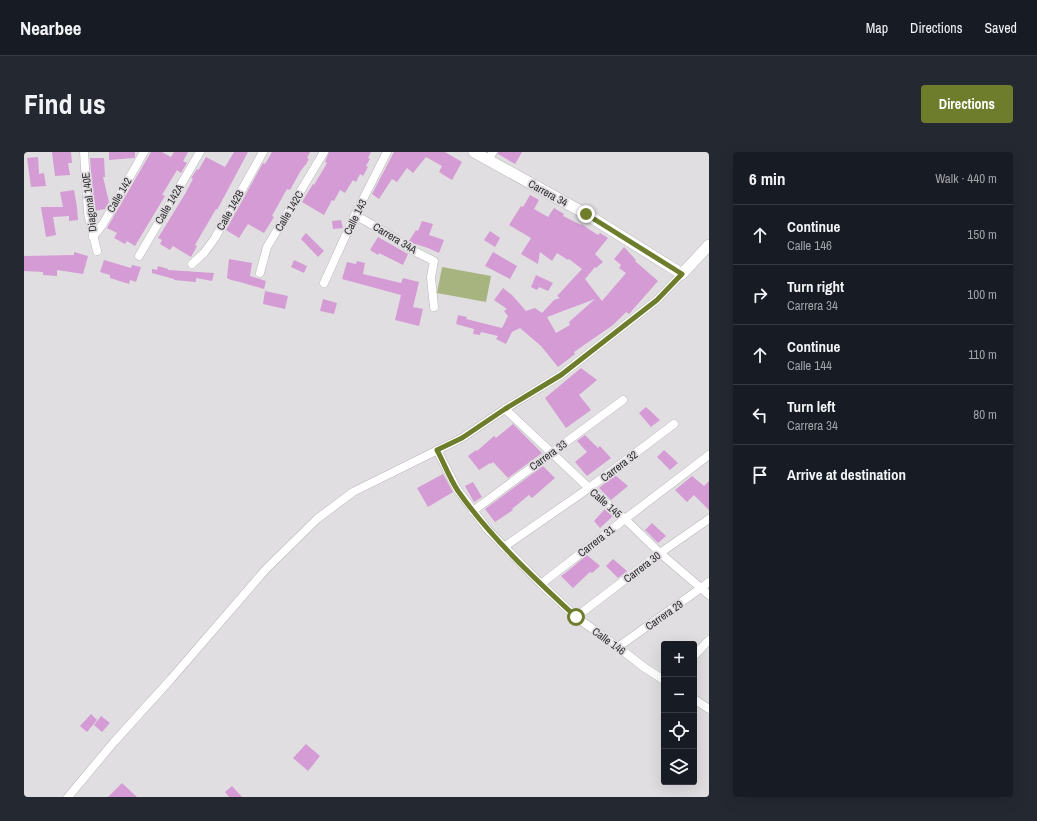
<!DOCTYPE html>
<html lang="en">
<head>
<meta charset="utf-8">
<style>
	:root { --surface:#171b24; --page:#242831; --text:#f1f3f6; --muted:#9ea1a6; --line:#363941; --accent:#6d7d2b }
	body { margin:0; font-family:"Archivo Narrow",sans-serif; background:var(--page); color:var(--text) }
	.controls { position:absolute; right:12px; bottom:12px; display:grid; overflow:hidden; border-radius:4px; box-shadow:0 4px 16px #0002 }
	.controls button { width:36px; height:36px; display:grid; place-items:center; padding:0; border:0; border-bottom:1px solid var(--line); background:var(--surface); color:var(--text); font:20px sans-serif }
	.stop { position:absolute; width:12px; height:12px; margin:-9px; border:3px solid #6d7d2b; border-radius:50%; background:#fff }
	.stop.end { background:#6d7d2b; border-color:#fff; box-shadow:0 1px 4px #0008 }
	.list { margin:0; padding:0; list-style:none }
	h2 { display:flex; justify-content:space-between; align-items:center; height:52px; margin:0; padding:0 16px; font-size:17px }
	h2 small { font-size:13px; font-weight:400; color:var(--muted) }
	.list li { display:grid; grid-template-columns:26px 1fr auto; gap:12px; align-items:center; box-sizing:border-box; height:60px; padding:0 16px; border-top:1px solid var(--line) }
	.list b { display:block; font-size:15px; white-space:nowrap }
	.list p { margin:0; font-size:13px; white-space:nowrap; color:var(--muted) }
	.list em { font-size:13px; font-style:normal; color:var(--muted) }
	.icon { flex:none; width:22px; height:22px; fill:none; stroke:currentColor; stroke-width:2; stroke-linecap:round; stroke-linejoin:round }
	.map { position:relative; flex:none; width:685px; height:645px; overflow:hidden; border-radius:4px }
	header { display:flex; align-items:center; gap:24px; box-sizing:border-box; height:56px; padding:0 20px; background:var(--surface); border-bottom:1px solid var(--line) }
	header strong { font-size:19px }
	nav { display:flex; gap:22px; margin-inline-start:auto; font-size:14px }
	.intro { display:flex; align-items:center; justify-content:space-between; box-sizing:border-box; height:96px; padding:0 24px }
	h1 { margin:0; font-size:28px }
	.button { padding:10px 18px; border-radius:4px; background:var(--accent); color:#fff; font-size:14px; font-weight:700 }
	main { display:flex; gap:24px; padding:0 24px }
	aside { flex:1; background:var(--surface); border-radius:4px; box-shadow:0 4px 16px #0002 }
	.map>svg:first-child { display:block }
	.green { fill:#a8b47f }
	.building { fill:#d49bd4; fill-rule:evenodd }
	.lines { fill:none; stroke-linecap:round; stroke-linejoin:round }
	.street-casing { stroke:#b9b7b9; stroke-width:9 }
	.secondary-casing { stroke:#b9b7b9; stroke-width:12 }
	.street { stroke:#fff; stroke-width:8 }
	.secondary { stroke:#fff; stroke-width:11 }
	.route { stroke:#6d7d2b; stroke-width:5 }
	.labels { text-anchor:middle; dominant-baseline:central; stroke-width:3.5; stroke-linejoin:round; paint-order:stroke }
	.street-label { font-size:11px; fill:#2e2d2e; stroke:#e1dee1 }
</style>
</head>
<body>
<header>
<strong>Nearbee</strong>
<nav><a>Map</a><a>Directions</a><a>Saved</a></nav>
</header>
<div class="intro"><h1>Find us</h1><a class="button">Directions</a></div>
<main>
<div class="map">
<svg width="685" height="645" viewBox="0 0 685 645">
	<rect width="100%" height="100%" fill="#e1dee1"/>
	<polygon class="green" points="418,115 467,124 462,150 413,141"/>
	<g class="building">
		<polygon points="28,0 47,0 48,11 44,11 46,23 31,24"/>
		<polygon points="85,0 111,0 111,5 110,6 85,8"/>
		<polygon points="127,0 138,0 147,5 150,0 164,0 159,9 163,11 157,21 153,18 138,43 141,44 111,94 103,89 101,92 90,86 93,81 83,76"/>
		<polygon points="210,0 224,0 200,45 193,58 192,57 171,93 173,94 167,105 149,94 146,98 136,92 138,88 134,86 161,42 169,27 167,26 173,17 175,18 175,17 182,5 201,15"/>
		<polygon points="248,0 286,0 283,6 285,7 281,14 281,13 276,20 266,38 263,37 248,64 250,65 240,81 224,72 215,86 202,78 239,11 241,12"/>
		<polygon points="305,0 347,0 344,6 346,7 342,14 344,15 339,24 336,22 332,30 329,28 321,41 316,38 310,49 308,48 300,63 278,50 289,32 290,33 303,11 301,10"/>
		<polygon points="370,0 421,0 438,10 428,28 415,20 418,14 402,5 389,21 383,16 373,30 368,27 355,47 348,42"/>
		<polygon points="474,0 498,0 491,12 474,2"/>
		<polygon points="14,5 15,22 20,21 22,34 7,35 3,6"/>
		<polygon points="66,6 80,6 81,25 79,25 85,50 81,57 71,59 69,46"/>
		<polygon points="50,38 53,55 54,68 45,69 45,64 29,65 32,83 22,85 17,55 39,55 36,40"/>
		<path d="M506,43L515,48L510,57L524,65L530,56L540,62L539,64L557,73V72L574,83L576,81L584,86L571,102L579,110L572,116L571,115L561,127L578,149L602,121L595,116L597,113L590,107L600,95L612,108L611,109L634,129L605,162L602,160L589,173L550,200L551,202L534,215L517,194L496,176L488,180L482,192L472,187L474,184L457,180L456,183L449,182L450,177L432,172L434,163L443,165L442,167L478,176L484,164L480,159L483,157L470,148L479,136L488,143L502,159L511,156L518,161L530,148L536,146L533,144L558,117L545,107L544,108L533,101L528,109L516,100L514,112L497,102L507,86L485,73L497,54L499,55ZM571,147L545,170L546,173L532,181L523,165Z"/>
		<polygon points="317,68 319,76 309,77 308,69"/>
		<polygon points="398,69 409,72 405,83 420,88 415,101 404,96 388,91 385,89 392,78 394,79"/>
		<polygon points="466,79 476,86 471,95 460,88"/>
		<polygon points="282,81 300,99 294,105 277,87"/>
		<polygon points="354,85 384,102 379,113 355,101 354,103 346,98"/>
		<polygon points="50,100 64,104 59,122 33,118 33,124 19,123 19,120 0,119 0,104 50,103"/>
		<polygon points="469,100 493,114 486,127 461,114"/>
		<polygon points="205,107 228,111 226,124 242,129 240,137 216,130 207,128 203,126"/>
		<polygon points="80,108 107,116 108,113 117,115 112,130 106,128 105,132 86,126 86,123 76,120"/>
		<polygon points="270,108 283,114 280,121 267,115"/>
		<polygon points="333,109 341,111 339,122 377,131 379,126 395,130 389,155 399,157 395,174 371,168 377,143 318,127 323,110 332,112"/>
		<polygon points="134,114 144,117 144,118 190,121 188,129 172,126 172,130 150,128 150,127 128,121 128,117 133,118"/>
		<polygon points="512,123 529,131 524,139 515,135 513,138 507,135"/>
		<polygon points="241,139 264,144 261,157 239,152"/>
		<polygon points="299,147 313,151 310,162 296,159"/>
		<polygon points="557,216 573,228 555,243 567,258 542,276 521,246"/>
		<polygon points="622,255 636,268 627,275 615,261"/>
		<polygon points="489,272 518,301 484,326 469,310 467,312 466,311 455,318 444,304 452,298 453,299 470,284 472,286"/>
		<polygon points="561,283 574,296 576,294 587,306 563,324 551,310 563,300 553,289"/>
		<polygon points="640,298 654,311 646,318 633,305"/>
		<polygon points="519,314 531,326 508,346 505,343 488,357 489,358 471,370 461,357"/>
		<polygon points="419,322 429,340 404,355 393,336"/>
		<polygon points="591,323 604,334 587,348 575,336"/>
		<polygon points="668,324 680,334 685,329 685,358 670,343 663,350 651,338"/>
		<polygon points="449,330 458,345 450,350 441,334"/>
		<polygon points="581,357 589,364 576,376 570,369"/>
		<polygon points="628,371 642,384 634,391 621,378"/>
		<polygon points="563,403 576,414 568,421 566,420 549,436 537,424 545,418"/>
		<polygon points="589,407 603,419 594,426 582,414"/>
		<polygon points="67,562 73,568 63,580 56,574"/>
		<polygon points="77,564 86,571 78,580 70,573"/>
		<polygon points="282,592 296,604 284,619 269,606"/>
		<polygon points="98,631 113,645 84,645"/>
		<polygon points="208,634 218,645 205,645 201,640"/>
	</g>
	<g class="lines">
		<defs>
			<g id="street">
				<polyline points="60,0 64,61 73,99"/>
				<polyline points="464,8 469,0"/>
				<polyline points="331,63 361,80 388,98 410,109 407,125 410,155"/>
				<polyline points="69,85 79,72 120,0"/>
				<polyline points="115,104 176,0"/>
				<polyline points="168,112 180,101 191,86 239,0"/>
				<polyline points="236,121 243,95 300,0"/>
				<polyline points="300,131 331,63 363,0"/>
				<polyline points="481,257 565,336 601,367 636,401 685,443"/>
				<polyline points="413,298 433,337 464,378 517,432 552,465 594,495 621,516 640,528"/>
				<polyline points="449,359 599,248"/>
				<polyline points="480,395 565,336 650,272"/>
				<polyline points="517,432 601,367 685,303"/>
				<polyline points="552,465 636,401 685,367"/>
				<polyline points="594,495 677,436 685,430"/>
				<polyline points="670,504 685,488"/>
				<polyline points="670,547 685,557"/>
				<polyline points="44,645 90,590 147,527 242,417 293,367 329,340 438,286 481,257 537,223 633,148 658,122"/>
			</g>
			<polyline id="secondary" points="450,0 562,62 658,122 685,93"/>
		</defs>
		<use href="#street" class="street-casing"/>
		<use href="#secondary" class="secondary-casing"/>
		<use href="#street" class="street"/>
		<use href="#secondary" class="secondary"/>
	</g>
	<g class="lines">
		<path class="route" d="M552,465C510,426 467,386 434,339C426,327 420,311 413,298L438,286L481,257L537,223L633,148L658,122L562,62"/>
	</g>
	<g class="labels">
		<g class="street-label">
			<text transform="translate(524 41) rotate(29)">Carrera 34</text>
			<text transform="translate(95 43) rotate(-60)">Calle 142</text>
			<text transform="translate(65 50) rotate(-97)">Diagonal 140E</text>
			<text transform="translate(145 52) rotate(-59)">Calle 142A</text>
			<text transform="translate(206 58) rotate(-61)">Calle 142B</text>
			<text transform="translate(265 59) rotate(-59)">Calle 142C</text>
			<text transform="translate(331 65) rotate(-64)">Calle 143</text>
			<text transform="translate(371 86) rotate(31)">Carrera 34A</text>
			<text transform="translate(524 303) rotate(-36)">Carrera 33</text>
			<text transform="translate(595 314) rotate(-37)">Carrera 32</text>
			<text transform="translate(582 351) rotate(41)">Calle 145</text>
			<text transform="translate(572 389) rotate(-38)">Carrera 31</text>
			<text transform="translate(618 415) rotate(-37)">Carrera 30</text>
			<text transform="translate(640 463) rotate(-35)">Carrera 29</text>
			<text transform="translate(585 489) rotate(36)">Calle 146</text>
		</g>
	</g>
</svg>
<div class="controls">
<button>+</button>
<button>−</button>
<button><svg class="icon" aria-label="locate" viewBox="0 0 24 24"><circle cx="12" cy="12" r="6"/><path d="M12 2v4M12 18v4M2 12h4M18 12h4"/></svg></button>
<button><svg class="icon" aria-label="layers" viewBox="0 0 24 24"><path d="M12 4l9 5-9 5-9-5zM3 14l9 5 9-5"/></svg></button>
</div>
<div class="stop" style="left:552px;top:465px"></div>
<div class="stop end" style="left:562px;top:62px"></div>
</div>
<aside>
<h2>6 min<small>Walk · 440 m</small></h2>
<ul class="list">
<li><svg class="icon" aria-label="ahead" viewBox="0 0 24 24"><path d="M12 20V5M6 11l6-6 6 6"/></svg><div><b>Continue</b><p>Calle 146</p></div><em>150 m</em></li>
<li><svg class="icon" aria-label="right" viewBox="0 0 24 24"><path d="M7 20v-9h11M14 6l5 5-5 5"/></svg><div><b>Turn right</b><p>Carrera 34</p></div><em>100 m</em></li>
<li><svg class="icon" aria-label="ahead" viewBox="0 0 24 24"><path d="M12 20V5M6 11l6-6 6 6"/></svg><div><b>Continue</b><p>Calle 144</p></div><em>110 m</em></li>
<li><svg class="icon" aria-label="left" viewBox="0 0 24 24"><path d="M17 20v-9H6M10 6l-5 5 5 5"/></svg><div><b>Turn left</b><p>Carrera 34</p></div><em>80 m</em></li>
<li><svg class="icon" aria-label="arrive" viewBox="0 0 24 24"><path d="M6 21V4h12l-3 4 3 4H6"/></svg><div><b>Arrive at destination</b></div></li>
</ul>
</aside>
</main>
</body>
</html>
